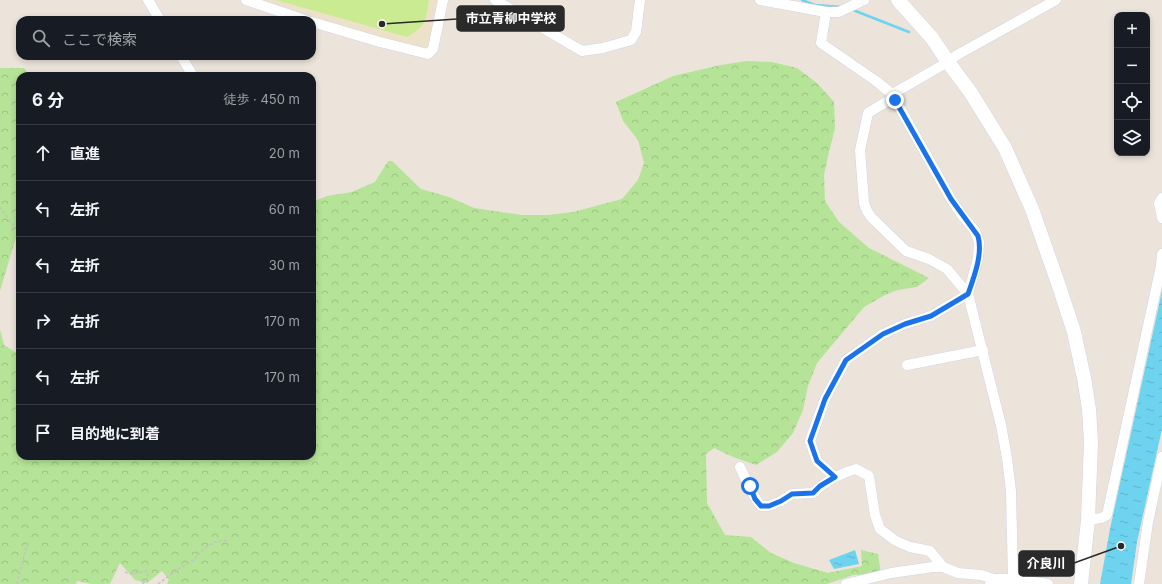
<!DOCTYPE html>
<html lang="ja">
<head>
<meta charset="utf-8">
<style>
	:root { --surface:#171b24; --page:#242831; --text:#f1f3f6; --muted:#9ea1a6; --line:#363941 }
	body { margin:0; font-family:Inter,"Noto Sans JP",sans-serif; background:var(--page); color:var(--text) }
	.controls { position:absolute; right:12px; top:12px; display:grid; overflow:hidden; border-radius:8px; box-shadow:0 2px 6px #0003 }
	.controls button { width:36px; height:36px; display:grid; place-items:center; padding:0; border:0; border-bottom:1px solid var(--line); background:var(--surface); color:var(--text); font:20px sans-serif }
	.stop { position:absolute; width:12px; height:12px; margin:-9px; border:3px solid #1a73e8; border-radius:50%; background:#fff }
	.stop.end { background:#1a73e8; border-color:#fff; box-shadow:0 1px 4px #0008 }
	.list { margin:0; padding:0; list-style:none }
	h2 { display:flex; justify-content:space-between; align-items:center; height:52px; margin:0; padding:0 16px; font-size:17px }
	h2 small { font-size:13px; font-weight:400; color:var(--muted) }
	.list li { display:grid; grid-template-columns:26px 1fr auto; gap:12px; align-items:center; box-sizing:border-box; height:56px; padding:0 16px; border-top:1px solid var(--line) }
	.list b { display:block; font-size:15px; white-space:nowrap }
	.list em { font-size:13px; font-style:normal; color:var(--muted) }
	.icon { flex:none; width:22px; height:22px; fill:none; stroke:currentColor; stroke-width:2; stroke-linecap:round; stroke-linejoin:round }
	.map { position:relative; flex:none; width:1162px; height:584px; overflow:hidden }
	.search { position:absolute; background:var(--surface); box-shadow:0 2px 6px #0003; left:16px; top:16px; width:300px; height:44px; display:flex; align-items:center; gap:10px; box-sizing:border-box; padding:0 14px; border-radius:12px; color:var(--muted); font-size:15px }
	.panel { position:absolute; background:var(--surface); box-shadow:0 2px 6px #0003; left:16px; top:72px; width:300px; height:388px; border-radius:12px }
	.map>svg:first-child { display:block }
	.education { fill:#eee1ca }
	.forest { fill:url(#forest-crowns) }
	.pitch { fill:#caeb92 }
	.water { fill:url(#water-ripples) }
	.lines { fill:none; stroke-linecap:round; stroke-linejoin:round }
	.stream { stroke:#6dd3ef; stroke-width:2.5 }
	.street-casing { stroke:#d0d5e3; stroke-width:11 }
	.secondary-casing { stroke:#d0d5e3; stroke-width:15 }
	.path { stroke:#c3c3c3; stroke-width:1.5; stroke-dasharray:3 2; stroke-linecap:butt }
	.street { stroke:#fff; stroke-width:10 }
	.secondary { stroke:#fff; stroke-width:14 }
	.route { stroke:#1a73e8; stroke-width:5 }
	.leader { fill:none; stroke:#2a2a2a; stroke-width:1.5 }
	.callout-dot { fill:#2a2a2a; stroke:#fff; stroke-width:1.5 }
	.callout { fill:#2a2a2a; stroke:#2a2a2a; stroke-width:1.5 }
	.callout-label { font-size:13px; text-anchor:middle; font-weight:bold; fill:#fff }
</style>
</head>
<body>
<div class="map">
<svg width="1162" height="584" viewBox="0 0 1162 584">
	<defs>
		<pattern id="forest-crowns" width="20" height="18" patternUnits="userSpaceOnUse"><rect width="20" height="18" fill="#b5e397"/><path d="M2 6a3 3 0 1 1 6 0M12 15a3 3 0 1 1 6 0" fill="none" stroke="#9cc382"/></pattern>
		<pattern id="water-ripples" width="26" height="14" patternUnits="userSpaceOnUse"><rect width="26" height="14" fill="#6dd3ef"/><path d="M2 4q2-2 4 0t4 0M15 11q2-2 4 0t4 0" fill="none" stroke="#5fb5cd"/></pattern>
	</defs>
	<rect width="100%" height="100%" fill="#ece4db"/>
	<polygon class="education" points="253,0 440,0 431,49 427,51 309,18"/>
	<g class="forest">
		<polygon points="747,61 772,62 797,68 817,83 834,102 835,128 829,152 824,175 825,201 839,222 869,248 929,278 917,287 898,290 885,295 864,307 817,363 808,386 803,410 793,433 777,452 756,465 733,457 714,448 706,454 707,503 725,535 751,537 771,553 794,563 828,573 862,566 861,550 878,554 881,574 853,575 827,584 167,584 169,580 162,571 147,583 135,580 120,563 110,584 91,584 77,581 76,584 0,584 0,329 4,345 20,355 20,456 312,456 312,202 327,196 352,192 375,182 388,161 392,161 421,189 449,197 474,208 522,215 548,215 573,212 622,199 638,180 644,163 638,140 623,121 616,102 673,76 721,65"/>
		<polygon points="0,68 24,68 30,76 20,76 20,224 0,291"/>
	</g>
	<path class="pitch" d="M276,0H429C425,22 427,25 407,37Z"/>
	<g class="water">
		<polygon points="1162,291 1162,429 1137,542 1131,584 1100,584 1110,529"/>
		<polygon points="855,550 859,564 834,569 829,560"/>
	</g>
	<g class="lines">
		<g class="stream">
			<polyline points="802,0 815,5 841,7"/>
			<polyline points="853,10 909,32"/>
		</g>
		<defs>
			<g id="street">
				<polyline points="148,0 160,20"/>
				<polyline points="246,0 305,20"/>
				<polyline points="495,0 582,51 603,48 631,40 636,32 640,0"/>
				<polyline points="760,0 826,12 839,12 864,0"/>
				<polyline points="826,12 821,43 876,81 892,94 951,199 961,214 975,231 979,242 978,258 968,294 931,316 905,324 883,334 846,360 825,399 810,441 817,461 835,477"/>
				<polyline points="312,22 380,42 428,54 433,49 443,0"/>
				<polyline points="181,56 193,76"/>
				<polyline points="1162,198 1159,203 1162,218"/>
				<polyline points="907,365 983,350"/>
				<path d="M740,467C746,479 752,496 761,506H769L781,501L792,494L813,493C825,482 840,473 856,469L869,476L875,515L880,529L896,541L910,547L930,551L943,567"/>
				<polyline points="1088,520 1101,518 1107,515 1161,266 1162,254"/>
				<polyline points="1013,579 1011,491 1007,458 1001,425 968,294 947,269 929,259 906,251 871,217 867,211 864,203 860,150 868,113 891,99 894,93 948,62 957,55 1056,0"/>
				<polyline points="846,584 891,573 933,567 943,567 958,573 981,575 994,579"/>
				<polyline points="990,584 994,579 1013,579 1048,584"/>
				<polyline points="1139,584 1148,522 1162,457"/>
			</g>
			<polyline id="secondary" points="898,0 932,38 948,62 971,93 1005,148 1032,209 1059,286 1074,332 1084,378 1089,409 1091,442 1088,520 1081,584"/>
		</defs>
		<use href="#street" class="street-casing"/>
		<use href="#secondary" class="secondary-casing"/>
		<g class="path">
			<polyline points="0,207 11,223 20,232"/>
			<polyline points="125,572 130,574 147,571 148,573 147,580 142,584"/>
			<polyline points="17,584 28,541"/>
			<polyline points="158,584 180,568 192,561 206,547 215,542 228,540"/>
		</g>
		<use href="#street" class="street"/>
		<use href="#secondary" class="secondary"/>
	</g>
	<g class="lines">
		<path class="route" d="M750,486L755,499L761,506H769L781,501L792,494L813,493L820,486L835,477L817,461L810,441L825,399L846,360L883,334L905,324L931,316L968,294C974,277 983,254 978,236L951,199L895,100"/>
	</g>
	<path class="leader" d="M382 24L457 19M1121 546L1074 563"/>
	<g class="callout-dot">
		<circle cx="382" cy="24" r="4"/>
		<circle cx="1121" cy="546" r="4"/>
	</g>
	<g class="callout">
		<rect x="457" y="6" width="107" height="25" rx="4"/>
		<rect x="1019" y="551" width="55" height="25" rx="4"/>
	</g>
	<g class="callout-label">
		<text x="511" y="23">市立青柳中学校</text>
		<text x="1046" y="568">介良川</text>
	</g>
</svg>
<div class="controls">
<button>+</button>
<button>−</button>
<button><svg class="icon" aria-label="locate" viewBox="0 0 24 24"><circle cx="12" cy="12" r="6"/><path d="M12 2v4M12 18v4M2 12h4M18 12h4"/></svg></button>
<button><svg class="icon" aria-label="layers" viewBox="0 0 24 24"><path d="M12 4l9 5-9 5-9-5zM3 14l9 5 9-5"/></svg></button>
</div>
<div class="stop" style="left:750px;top:486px"></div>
<div class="stop end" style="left:895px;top:100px"></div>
<div class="search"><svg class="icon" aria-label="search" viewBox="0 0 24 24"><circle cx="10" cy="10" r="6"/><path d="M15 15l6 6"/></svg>ここで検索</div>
<section class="panel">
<h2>6 分<small>徒歩 · 450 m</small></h2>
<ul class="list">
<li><svg class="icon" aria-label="ahead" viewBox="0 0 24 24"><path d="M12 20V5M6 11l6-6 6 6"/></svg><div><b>直進</b></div><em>20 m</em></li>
<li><svg class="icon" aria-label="left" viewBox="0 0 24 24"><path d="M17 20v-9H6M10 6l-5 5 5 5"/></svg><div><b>左折</b></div><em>60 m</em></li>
<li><svg class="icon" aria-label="left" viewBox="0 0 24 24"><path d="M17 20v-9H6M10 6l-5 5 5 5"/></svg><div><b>左折</b></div><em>30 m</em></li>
<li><svg class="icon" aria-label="right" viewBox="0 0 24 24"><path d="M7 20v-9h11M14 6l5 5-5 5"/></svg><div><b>右折</b></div><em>170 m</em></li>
<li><svg class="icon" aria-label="left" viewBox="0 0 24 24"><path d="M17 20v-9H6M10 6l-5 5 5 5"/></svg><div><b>左折</b></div><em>170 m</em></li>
<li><svg class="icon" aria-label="arrive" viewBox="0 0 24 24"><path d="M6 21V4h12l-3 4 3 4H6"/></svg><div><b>目的地に到着</b></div></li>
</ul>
</section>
</div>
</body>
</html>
